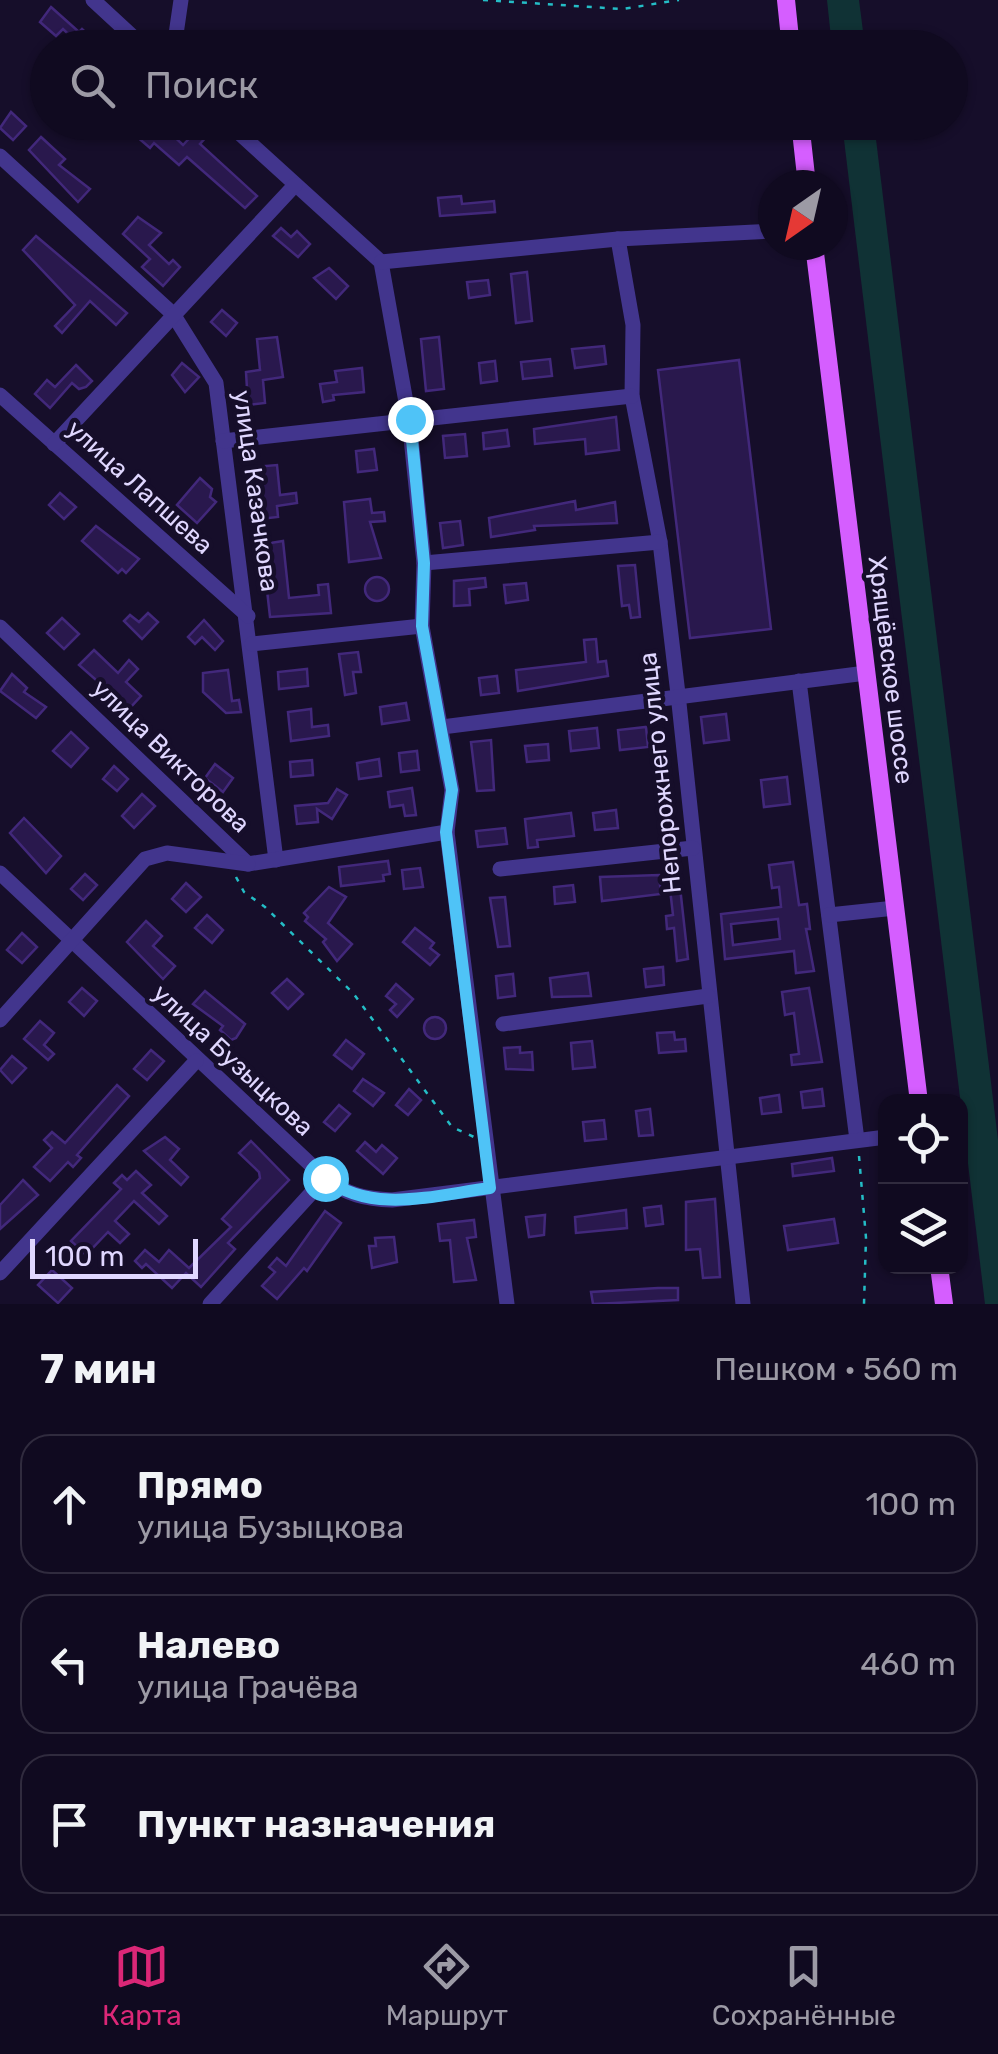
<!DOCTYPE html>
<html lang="ru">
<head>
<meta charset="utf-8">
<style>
	:root { --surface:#100a20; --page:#191329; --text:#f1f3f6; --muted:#9c9aa5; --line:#302b3e; --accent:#db2777 }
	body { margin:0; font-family:Rubik,sans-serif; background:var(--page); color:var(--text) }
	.controls { position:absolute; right:30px; bottom:30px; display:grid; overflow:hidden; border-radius:20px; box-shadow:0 2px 8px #0004 }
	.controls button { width:90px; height:90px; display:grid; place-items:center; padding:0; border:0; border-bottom:2px solid var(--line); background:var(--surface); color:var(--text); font:50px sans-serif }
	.compass { position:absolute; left:758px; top:170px; width:90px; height:90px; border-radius:50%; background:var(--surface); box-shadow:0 2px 8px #0004; rotate:214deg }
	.scale { position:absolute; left:30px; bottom:25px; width:168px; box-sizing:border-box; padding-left:10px; border:5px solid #e0d7ff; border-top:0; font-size:28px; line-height:35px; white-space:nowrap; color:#e0d7ff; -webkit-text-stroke:8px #160e2a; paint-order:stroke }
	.stop { position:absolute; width:30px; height:30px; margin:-22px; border:8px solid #4fc3f7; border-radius:50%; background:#fff }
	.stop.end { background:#4fc3f7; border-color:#fff; box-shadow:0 2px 10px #0008 }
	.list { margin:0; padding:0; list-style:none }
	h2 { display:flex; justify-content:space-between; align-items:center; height:130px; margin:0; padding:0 40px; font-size:42px }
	h2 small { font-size:32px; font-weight:400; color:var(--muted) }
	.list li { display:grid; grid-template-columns:65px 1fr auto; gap:30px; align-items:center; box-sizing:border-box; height:140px; margin:0 20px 20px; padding:0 20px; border:2px solid var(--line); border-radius:30px }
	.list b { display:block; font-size:38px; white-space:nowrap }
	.list p { margin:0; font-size:32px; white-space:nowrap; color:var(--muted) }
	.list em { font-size:32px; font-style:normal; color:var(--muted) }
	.icon { flex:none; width:55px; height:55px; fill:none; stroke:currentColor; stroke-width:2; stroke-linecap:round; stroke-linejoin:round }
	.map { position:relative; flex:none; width:998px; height:1304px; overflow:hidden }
	.search { position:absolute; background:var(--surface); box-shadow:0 2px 8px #0004; left:30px; right:30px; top:30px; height:110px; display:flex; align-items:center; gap:25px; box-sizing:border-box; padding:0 35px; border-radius:55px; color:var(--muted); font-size:38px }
	.sheet { height:610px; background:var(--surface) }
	nav { display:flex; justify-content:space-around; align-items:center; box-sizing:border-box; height:140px; border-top:2px solid var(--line); background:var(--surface); font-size:28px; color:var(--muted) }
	nav a { display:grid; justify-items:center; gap:5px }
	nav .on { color:var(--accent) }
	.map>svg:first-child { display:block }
	.green { fill:#103235 }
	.building { fill:#29184d; stroke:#42287b; stroke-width:2.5; fill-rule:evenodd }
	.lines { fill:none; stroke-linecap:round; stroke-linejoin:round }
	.path { stroke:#24bdc6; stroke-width:2.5; stroke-dasharray:5 8; stroke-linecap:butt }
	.minor { stroke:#42358d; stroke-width:15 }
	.major { stroke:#d55eff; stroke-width:18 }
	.route { stroke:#4fc3f7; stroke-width:12 }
	.labels { text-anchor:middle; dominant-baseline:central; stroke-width:9; stroke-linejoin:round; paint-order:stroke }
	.street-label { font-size:25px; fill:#e0d7ff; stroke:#160e2a }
</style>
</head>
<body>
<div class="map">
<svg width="998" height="1304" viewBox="0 0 998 1304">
	<rect width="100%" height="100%" fill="#160e2a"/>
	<g class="green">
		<polygon points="827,0 859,0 865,47 832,47"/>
		<polygon points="842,123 874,123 998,1140 998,1304 985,1304"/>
	</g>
	<g class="building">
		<polygon points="51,7 79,32 82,29 103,48 74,48 78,43 63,29 56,36 40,22"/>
		<polygon points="11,112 26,126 13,140 0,128"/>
		<polygon points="146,122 172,122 166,129 183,145 199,128 207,136 200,144 257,196 245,208 187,157 179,165 154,143 150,148 135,135"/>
		<polygon points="41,137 65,159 59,165 90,189 78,202 29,150"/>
		<polygon points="461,196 462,204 494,201 495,212 440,216 438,198"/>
		<polygon points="138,217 161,233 149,245 169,264 173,260 180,267 163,286 142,267 150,259 123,234"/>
		<polygon points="281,228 291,237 297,231 310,244 298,257 273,236"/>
		<polygon points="36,236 127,313 116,325 90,301 62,333 55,326 75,305 23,250"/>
		<polygon points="329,268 348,286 336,299 314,278"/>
		<polygon points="527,272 532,321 516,323 511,274"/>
		<polygon points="488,280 490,295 469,298 467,282"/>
		<polygon points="222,310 237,323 226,336 211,322"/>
		<polygon points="277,337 283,377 263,380 265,403 248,405 246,372 260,370 257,339"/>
		<polygon points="439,337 444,389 426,391 421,339"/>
		<polygon points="604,346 606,364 575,368 572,349"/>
		<polygon points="550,359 552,376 523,379 521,362"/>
		<polygon points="739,360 771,629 690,638 658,370"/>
		<polygon points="495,361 497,381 481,383 479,363"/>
		<polygon points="182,363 199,377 185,392 172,375"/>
		<polygon points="76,365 92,381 86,387 79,389 72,383 50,408 35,394 47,380 55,387"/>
		<polygon points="362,368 364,392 333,395 334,400 323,402 320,384 337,382 335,371"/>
		<polygon points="616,417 619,450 586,454 585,439 535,444 534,429"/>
		<polygon points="507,430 509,446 484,449 483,433"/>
		<polygon points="465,434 467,456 445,458 443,436"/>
		<polygon points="374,449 377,470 358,472 356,451"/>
		<polygon points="277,465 280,495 296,493 297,503 277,506 278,517 259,519 254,467"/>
		<polygon points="200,478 212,489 210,497 216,502 197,523 177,505"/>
		<polygon points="60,493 76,507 64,519 49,505"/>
		<polygon points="370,499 372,513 384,512 385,521 370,522 381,558 349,562 344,502"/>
		<polygon points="575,501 576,510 615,502 617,523 534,526 535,530 491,537 489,518"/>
		<polygon points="460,521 463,545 443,548 440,523"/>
		<polygon points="96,526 139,559 126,573 122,569 118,573 82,541"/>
		<polygon points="283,541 289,598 319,595 318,585 328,584 331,613 270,617 267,590 262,590 260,581 268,580 264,544"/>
		<polygon points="635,565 640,617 631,618 629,605 622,606 618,566"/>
		<circle cx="377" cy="589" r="12"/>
		<polygon points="485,578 486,587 469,589 470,605 454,606 454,581"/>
		<polygon points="526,583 528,600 506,603 504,585"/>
		<polygon points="148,613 158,622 142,639 124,621 130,615 139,622"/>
		<polygon points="62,618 79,634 64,649 47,633"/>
		<polygon points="204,620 223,641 215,650 202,637 195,644 188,637"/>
		<polygon points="596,639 598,662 606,661 608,676 518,691 516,670 586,662 584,640"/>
		<polygon points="94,650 118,673 129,660 138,669 126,682 141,696 129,709 79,665"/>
		<polygon points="358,652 361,672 353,672 356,693 345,695 339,654"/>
		<polygon points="307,669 308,686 279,689 278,672"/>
		<polygon points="228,670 232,701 239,700 241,712 226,713 203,692 203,673"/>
		<polygon points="12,674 27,688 24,692 46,707 36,718 0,691"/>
		<polygon points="497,676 499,693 481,695 479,678"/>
		<polygon points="406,703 409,720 382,724 380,707"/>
		<polygon points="311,709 312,727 328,725 329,736 291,741 288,712"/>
		<polygon points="726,714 729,740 704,743 701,717"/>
		<polygon points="646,727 648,747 620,750 618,730"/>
		<polygon points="597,728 599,748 571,751 569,731"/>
		<polygon points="71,732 88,748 71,767 53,751"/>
		<polygon points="491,740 494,790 477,791 471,742"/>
		<polygon points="548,744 549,760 527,762 525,746"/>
		<polygon points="417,751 419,770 401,772 399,753"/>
		<polygon points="379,759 381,776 359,779 357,763"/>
		<polygon points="312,760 313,775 291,777 290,762"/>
		<polygon points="215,764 233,778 223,792 205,778"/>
		<polygon points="114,766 128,779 117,791 103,779"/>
		<polygon points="787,777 790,804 764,807 761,780"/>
		<polygon points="412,788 416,815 405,816 403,805 390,807 388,792"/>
		<polygon points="337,789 347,795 332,819 317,809 318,822 297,824 295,806 328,803"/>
		<polygon points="142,794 155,806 134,828 122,816"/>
		<polygon points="616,810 618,828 595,830 593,813"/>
		<polygon points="571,813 574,836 537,840 538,847 528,848 525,819"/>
		<polygon points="24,818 61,856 46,873 10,833"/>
		<polygon points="505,828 507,844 478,847 476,831"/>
		<polygon points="388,861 390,874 383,875 384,881 341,886 339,867"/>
		<path d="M793,862L799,905L807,904L810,929H806L814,971L796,973L794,951L725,959L721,914L781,907L779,887L772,888L769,865ZM778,919L780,939L733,945L731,924Z"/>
		<polygon points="420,868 423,887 404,889 402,870"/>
		<polygon points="85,874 97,885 83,900 71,889"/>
		<polygon points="659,875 661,894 602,901 600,877"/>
		<polygon points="186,883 201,897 186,912 172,899"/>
		<polygon points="573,885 575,902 555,904 554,887"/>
		<polygon points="329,887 346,897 328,923 352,944 337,961 323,942 326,939 305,921 308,917 304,913"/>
		<polygon points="680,887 688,959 677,961 674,928 667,929 666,916 673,915 670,889"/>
		<polygon points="505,897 510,946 498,947 490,898"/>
		<polygon points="207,915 223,930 212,943 195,928"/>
		<polygon points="146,921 162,936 153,946 175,966 163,979 127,942"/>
		<polygon points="415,928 434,943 430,948 439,955 430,965 403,942"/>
		<polygon points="22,933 37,947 22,963 7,950"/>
		<polygon points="663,967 664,985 646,987 644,969"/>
		<polygon points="588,973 591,996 552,997 550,978"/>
		<polygon points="513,974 515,996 498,998 496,976"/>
		<polygon points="287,979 303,994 288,1009 272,993"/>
		<polygon points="396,984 413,999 397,1017 390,1010 396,1004 386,996"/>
		<polygon points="82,988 97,1001 84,1016 69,1002"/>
		<polygon points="809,988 822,1062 792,1065 791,1055 799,1054 794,1013 785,1015 782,992"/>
		<polygon points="205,991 245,1024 236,1038 231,1040 220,1030 223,1026 193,1004"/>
		<circle cx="435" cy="1028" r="11"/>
		<polygon points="40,1021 54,1033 44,1045 54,1054 48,1060 24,1039"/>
		<polygon points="674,1032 675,1040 685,1039 686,1051 659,1053 657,1033"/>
		<polygon points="346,1040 364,1054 352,1069 334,1055"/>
		<polygon points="592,1041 595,1067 573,1069 571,1043"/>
		<polygon points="520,1047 520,1053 532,1052 533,1070 506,1069 504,1048"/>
		<polygon points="151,1050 164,1061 147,1080 134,1069"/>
		<polygon points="12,1056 26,1068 12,1083 0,1070"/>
		<polygon points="363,1079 384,1093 373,1106 354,1091"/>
		<polygon points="117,1085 129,1096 77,1155 81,1158 73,1167 68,1162 50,1181 34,1167 52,1148 44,1140 52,1132 65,1143"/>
		<polygon points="409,1089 421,1100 408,1115 396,1105"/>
		<polygon points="822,1089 824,1106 803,1108 801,1092"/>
		<polygon points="779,1095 781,1112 762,1114 760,1098"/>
		<polygon points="339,1105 350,1114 335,1131 324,1122"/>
		<polygon points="650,1109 653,1135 639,1136 636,1111"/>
		<polygon points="604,1120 606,1139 585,1141 583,1122"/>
		<polygon points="165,1137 179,1149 170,1160 188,1177 181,1185 144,1151"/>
		<polygon points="251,1141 289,1180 228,1243 235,1249 201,1287 186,1273 172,1288 146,1264 142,1268 135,1261 145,1250 159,1262 169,1250 189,1268 231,1227 222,1219 260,1178 259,1172 239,1153"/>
		<polygon points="365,1142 376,1152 382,1145 397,1158 383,1174 357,1151"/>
		<polygon points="832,1158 834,1171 793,1176 792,1164"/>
		<polygon points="136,1171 151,1185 142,1193 167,1216 159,1224 134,1201 115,1221 129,1234 120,1243 108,1232 86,1255 71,1241 121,1189 114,1183 122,1175 127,1180"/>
		<polygon points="23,1180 38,1195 0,1229 0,1205"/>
		<polygon points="715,1199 720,1277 703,1278 700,1249 686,1250 686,1202"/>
		<polygon points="661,1206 663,1224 646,1226 644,1208"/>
		<polygon points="626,1210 627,1228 576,1233 575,1217"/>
		<polygon points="325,1211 341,1223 307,1271 304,1268 277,1299 262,1286 275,1272 269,1267 277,1258 286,1266"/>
		<polygon points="545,1215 544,1235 529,1237 526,1217"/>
		<polygon points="834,1219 838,1243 788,1250 784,1226"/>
		<polygon points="474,1220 476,1237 467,1238 476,1280 454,1282 450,1240 440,1241 438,1224"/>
		<polygon points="394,1237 397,1262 372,1268 369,1246 376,1246 375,1238"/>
		<polygon points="52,1270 72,1288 58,1303 38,1285"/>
		<polygon points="658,1288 678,1288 678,1300 593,1304 591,1292"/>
	</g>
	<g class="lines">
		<g class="path">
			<polyline points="483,0 622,9 679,0"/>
			<polyline points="236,877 244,892 265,907 353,993 452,1127 474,1137"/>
			<polyline points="859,1156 866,1238 864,1304"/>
		</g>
		<g class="minor">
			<polyline points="93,0 145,48"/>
			<polyline points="174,48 181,0"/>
			<polyline points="227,122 381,262 409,419 424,563 422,626 452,790 447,832 507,1304"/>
			<polyline points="0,156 173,314 216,383 276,860"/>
			<polyline points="618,239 633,325 632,396 660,542 678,694 743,1304"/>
			<polyline points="381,262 618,239 773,231"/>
			<polyline points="0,395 248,616"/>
			<polyline points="223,441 632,396"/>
			<polyline points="54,444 295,185"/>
			<polyline points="424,563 660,542"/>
			<polyline points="0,627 248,864 447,832"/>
			<polyline points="252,644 422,626"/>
			<polyline points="799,681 857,1140"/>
			<polyline points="442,727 866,673"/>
			<polyline points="500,869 693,848"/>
			<path d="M0,873L325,1178C347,1195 366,1199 392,1200L886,1137"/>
			<polyline points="829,915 895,908"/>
			<polyline points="0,1020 145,859 167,853 248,864"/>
			<polyline points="503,1024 708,996"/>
			<polyline points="0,1273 196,1061"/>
			<polyline points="210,1304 325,1178"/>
		</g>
		<g class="major">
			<polyline points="786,0 791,48"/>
			<polyline points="800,122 807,185"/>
			<polyline points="814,245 919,1102"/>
			<polyline points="939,1266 944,1304"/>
		</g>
	</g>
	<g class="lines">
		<path class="route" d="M325,1178C372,1215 435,1195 490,1188L446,832L452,790L422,626L424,563L410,419"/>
	</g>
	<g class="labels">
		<g class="street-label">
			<text transform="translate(140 487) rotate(42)">улица Лапшева</text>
			<text transform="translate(256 491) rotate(82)">улица Казачкова</text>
			<text transform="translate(891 670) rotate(83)">Хрящёвское шоссе</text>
			<text transform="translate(171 756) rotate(44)">улица Викторова</text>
			<text transform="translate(660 773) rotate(-96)">Непорожнего улица</text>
			<text transform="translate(233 1060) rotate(43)">улица Бузыцкова</text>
		</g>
	</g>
</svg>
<div class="controls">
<button><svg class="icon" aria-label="locate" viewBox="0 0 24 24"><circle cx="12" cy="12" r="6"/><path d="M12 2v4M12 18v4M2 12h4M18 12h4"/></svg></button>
<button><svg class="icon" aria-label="layers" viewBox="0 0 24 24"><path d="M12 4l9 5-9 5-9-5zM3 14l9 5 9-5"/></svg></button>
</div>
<svg class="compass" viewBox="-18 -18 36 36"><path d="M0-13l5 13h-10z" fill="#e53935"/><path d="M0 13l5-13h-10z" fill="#9c9aa5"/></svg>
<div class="scale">100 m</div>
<div class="stop" style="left:325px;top:1178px"></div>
<div class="stop end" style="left:410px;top:419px"></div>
<div class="search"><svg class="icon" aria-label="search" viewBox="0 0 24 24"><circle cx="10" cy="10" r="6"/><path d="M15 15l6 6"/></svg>Поиск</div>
</div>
<section class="sheet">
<h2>7 мин<small>Пешком · 560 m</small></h2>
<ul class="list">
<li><svg class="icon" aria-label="ahead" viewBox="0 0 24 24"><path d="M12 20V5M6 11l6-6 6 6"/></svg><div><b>Прямо</b><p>улица Бузыцкова</p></div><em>100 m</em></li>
<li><svg class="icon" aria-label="left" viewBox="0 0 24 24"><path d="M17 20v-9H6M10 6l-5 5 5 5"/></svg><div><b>Налево</b><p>улица Грачёва</p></div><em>460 m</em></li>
<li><svg class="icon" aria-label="arrive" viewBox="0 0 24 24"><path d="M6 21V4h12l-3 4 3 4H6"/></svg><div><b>Пункт назначения</b></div></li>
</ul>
</section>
<nav>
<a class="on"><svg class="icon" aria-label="map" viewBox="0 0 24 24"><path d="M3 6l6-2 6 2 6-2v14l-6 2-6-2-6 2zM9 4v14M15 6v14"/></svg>Карта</a>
<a><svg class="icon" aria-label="directions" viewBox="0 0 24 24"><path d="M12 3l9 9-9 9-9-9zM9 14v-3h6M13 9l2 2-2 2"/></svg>Маршрут</a>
<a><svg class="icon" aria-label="saved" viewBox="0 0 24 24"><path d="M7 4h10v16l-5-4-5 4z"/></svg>Сохранённые</a>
</nav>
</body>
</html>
